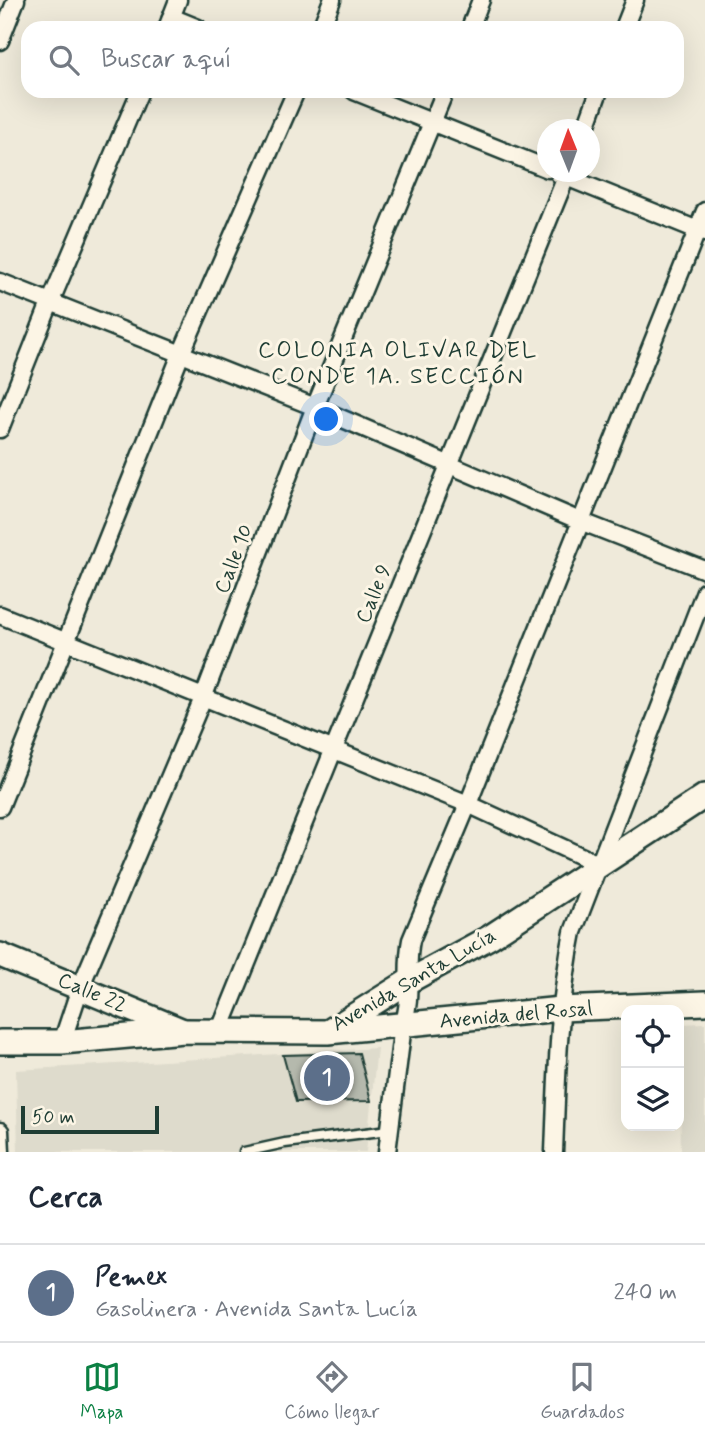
<!DOCTYPE html>
<html lang="es">
<head>
<meta charset="utf-8">
<style>
	:root { --surface:#fff; --page:#f2f2f3; --text:#1f2937; --muted:#747a83; --line:#e0e1e3; --accent:#0b8043 }
	body { margin:0; font-family:Mynerve,sans-serif; background:var(--page); color:var(--text) }
	.controls { position:absolute; right:21px; bottom:21px; display:grid; overflow:hidden; border-radius:14px; box-shadow:0 7px 28px #0002 }
	.controls button { width:63px; height:63px; display:grid; place-items:center; padding:0; border:0; border-bottom:2px solid var(--line); background:var(--surface); color:var(--text); font:35px sans-serif }
	.compass { position:absolute; left:537px; top:119px; width:63px; height:63px; border-radius:50%; background:var(--surface); box-shadow:0 7px 28px #0002; rotate:359deg }
	.scale { position:absolute; left:21px; bottom:18px; width:138px; box-sizing:border-box; padding-left:7px; border:4px solid #1f3d34; border-top:0; font-size:19px; line-height:24px; white-space:nowrap; color:#1f3d34; -webkit-text-stroke:5px #fcf5e5; paint-order:stroke }
	.you { position:absolute; left:327px; top:420px; width:24px; height:24px; margin:-18px; border:5px solid #fff; border-radius:50%; background:#1a73e8; box-shadow:0 0 0 10px #1a73e833 }
	.badge { display:grid; place-items:center; width:46px; height:46px; border-radius:50%; background:var(--accent); color:#fff; font-size:23px; font-weight:700 }
	.pin { position:absolute; translate:-50% -50%; border:4px solid #fff; box-shadow:0 2px 7px #0006 }
	.list { margin:0; padding:0; list-style:none }
	h2 { display:flex; justify-content:space-between; align-items:center; height:91px; margin:0; padding:0 28px; font-size:30px }
	h2 small { font-size:23px; font-weight:400; color:var(--muted) }
	.list li { display:grid; grid-template-columns:46px 1fr auto; gap:21px; align-items:center; box-sizing:border-box; height:98px; padding:0 28px; border-top:2px solid var(--line) }
	.list b { display:block; font-size:26px; white-space:nowrap }
	.list p { margin:0; font-size:23px; white-space:nowrap; color:var(--muted) }
	.list em { font-size:23px; font-style:normal; color:var(--muted) }
	.icon { flex:none; width:38px; height:38px; fill:none; stroke:currentColor; stroke-width:2; stroke-linecap:round; stroke-linejoin:round }
	.map { position:relative; flex:none; width:705px; height:1152px; overflow:hidden }
	.search { position:absolute; background:var(--surface); box-shadow:0 7px 28px #0002; left:21px; right:21px; top:21px; height:77px; display:flex; align-items:center; gap:18px; box-sizing:border-box; padding:0 24px; border-radius:21px; color:var(--muted); font-size:26px }
	.sheet { height:189px; background:var(--surface) }
	nav { display:flex; justify-content:space-around; align-items:center; box-sizing:border-box; height:98px; border-top:2px solid var(--line); background:var(--surface); font-size:19px; color:var(--muted) }
	nav a { display:grid; justify-items:center; gap:4px }
	nav .on { color:var(--accent) }
	.map>svg:first-child { display:block }
	.built { fill:#dedbcc }
	.building { fill:#b5b9ad; stroke:#1f3d34; stroke-width:2 }
	.lines { fill:none; stroke-linecap:round; stroke-linejoin:round }
	.lane-casing { stroke:#1f3d34; stroke-width:13 }
	.street-casing { stroke:#1f3d34; stroke-width:21 }
	.secondary-casing { stroke:#1f3d34; stroke-width:28 }
	.lane { stroke:#fcf5e5; stroke-width:8 }
	.street { stroke:#fcf5e5; stroke-width:16 }
	.secondary { stroke:#fcf5e5; stroke-width:23 }
	.labels { text-anchor:middle; dominant-baseline:central; stroke-width:6; stroke-linejoin:round; paint-order:stroke }
	.street-label { font-size:21px; fill:#1f3d34; stroke:#fcf5e5 }
	.neighbourhood-label { font-size:23px; letter-spacing:2px; fill:#1f3d34; stroke:#fcf5e5 }
</style>
</head>
<body>
<div class="map">
<svg width="705" height="1152" viewBox="0 0 705 1152">
	<rect width="100%" height="100%" fill="#efeada"/>
	<filter id="ink" filterUnits="userSpaceOnUse"><feTurbulence type="fractalNoise" baseFrequency=".0143" numOctaves="2"/><feDisplacementMap in="SourceGraphic" scale="14" xChannelSelector="R" yChannelSelector="G"/><feConvolveMatrix kernelMatrix="1 2 1 2 8 2 1 2 1" color-interpolation-filters="sRGB"/></filter>
	<g filter="url(#ink)">
		<g class="built">
			<polygon points="705,1023 705,1152 681,1152 679,1024"/>
			<polygon points="377,1048 366,1152 18,1152 16,1070"/>
		</g>
		<polygon class="building" points="359,1053 371,1101 296,1102 283,1055"/>
		<g class="lines">
			<defs>
				<polyline id="lane" points="244,1152 285,1143 389,1130"/>
				<g id="street">
					<polyline points="171,17 198,28"/>
					<polyline points="167,28 178,0"/>
					<polyline points="321,28 332,0"/>
					<polyline points="470,28 481,0"/>
					<polyline points="624,28 635,0"/>
					<polyline points="0,41 16,0"/>
					<polyline points="354,91 548,169"/>
					<polyline points="585,130 599,91"/>
					<polyline points="559,174 705,233"/>
					<polyline points="0,282 315,407 580,521 705,570"/>
					<polyline points="0,429 50,303 140,91"/>
					<polyline points="0,615 468,804 598,864"/>
					<polyline points="0,807 181,354 296,91"/>
					<polyline points="219,1032 568,172"/>
					<polyline points="62,1042 80,988 203,698 315,407 445,91"/>
					<polyline points="0,1131 1,1152"/>
					<path d="M387,1152L403,1025C413,997 405,968 411,940L468,804L705,211"/>
					<path d="M554,1152C557,1078 558,1005 573,932L705,591"/>
				</g>
				<g id="secondary">
					<polyline points="0,955 181,1030"/>
					<polyline points="331,1030 409,981 490,937 705,796"/>
					<polyline points="0,1042 62,1042 184,1031 328,1032 561,1009 705,1003"/>
				</g>
			</defs>
			<use href="#lane" class="lane-casing"/>
			<use href="#street" class="street-casing"/>
			<use href="#secondary" class="secondary-casing"/>
			<use href="#lane" class="lane"/>
			<use href="#street" class="street"/>
			<use href="#secondary" class="secondary"/>
		</g>
	</g>
	<g class="labels">
		<g class="street-label">
			<text transform="translate(234 559) rotate(-69)">Calle 10</text>
			<text transform="translate(374 594) rotate(-68)">Calle 9</text>
			<text transform="translate(414 980) rotate(-30)">Avenida Santa Lucía</text>
			<text transform="translate(92 993) rotate(23)">Calle 22</text>
			<text transform="translate(516 1015) rotate(-5)">Avenida del Rosal</text>
		</g>
		<g class="neighbourhood-label">
			<text x="398" y="351">COLONIA OLIVAR DEL<tspan x="398" dy="26">CONDE 1A. SECCIÓN</tspan></text>
		</g>
	</g>
</svg>
<div class="controls">
<button><svg class="icon" aria-label="locate" viewBox="0 0 24 24"><circle cx="12" cy="12" r="6"/><path d="M12 2v4M12 18v4M2 12h4M18 12h4"/></svg></button>
<button><svg class="icon" aria-label="layers" viewBox="0 0 24 24"><path d="M12 4l9 5-9 5-9-5zM3 14l9 5 9-5"/></svg></button>
</div>
<svg class="compass" viewBox="-18 -18 36 36"><path d="M0-13l5 13h-10z" fill="#e53935"/><path d="M0 13l5-13h-10z" fill="#747a83"/></svg>
<div class="scale">50 m</div>
<div class="you"></div>
<div class="pin badge" style="left:327px;top:1078px;background:#5c6f8a">1</div>
<div class="search"><svg class="icon" aria-label="search" viewBox="0 0 24 24"><circle cx="10" cy="10" r="6"/><path d="M15 15l6 6"/></svg>Buscar aquí</div>
</div>
<section class="sheet">
<h2>Cerca<small></small></h2>
<ul class="list">
<li><span class="badge" style="background:#5c6f8a">1</span><div><b>Pemex</b><p>Gasolinera · Avenida Santa Lucía</p></div><em>240 m</em></li>
</ul>
</section>
<nav>
<a class="on"><svg class="icon" aria-label="map" viewBox="0 0 24 24"><path d="M3 6l6-2 6 2 6-2v14l-6 2-6-2-6 2zM9 4v14M15 6v14"/></svg>Mapa</a>
<a><svg class="icon" aria-label="directions" viewBox="0 0 24 24"><path d="M12 3l9 9-9 9-9-9zM9 14v-3h6M13 9l2 2-2 2"/></svg>Cómo llegar</a>
<a><svg class="icon" aria-label="saved" viewBox="0 0 24 24"><path d="M7 4h10v16l-5-4-5 4z"/></svg>Guardados</a>
</nav>
</body>
</html>
